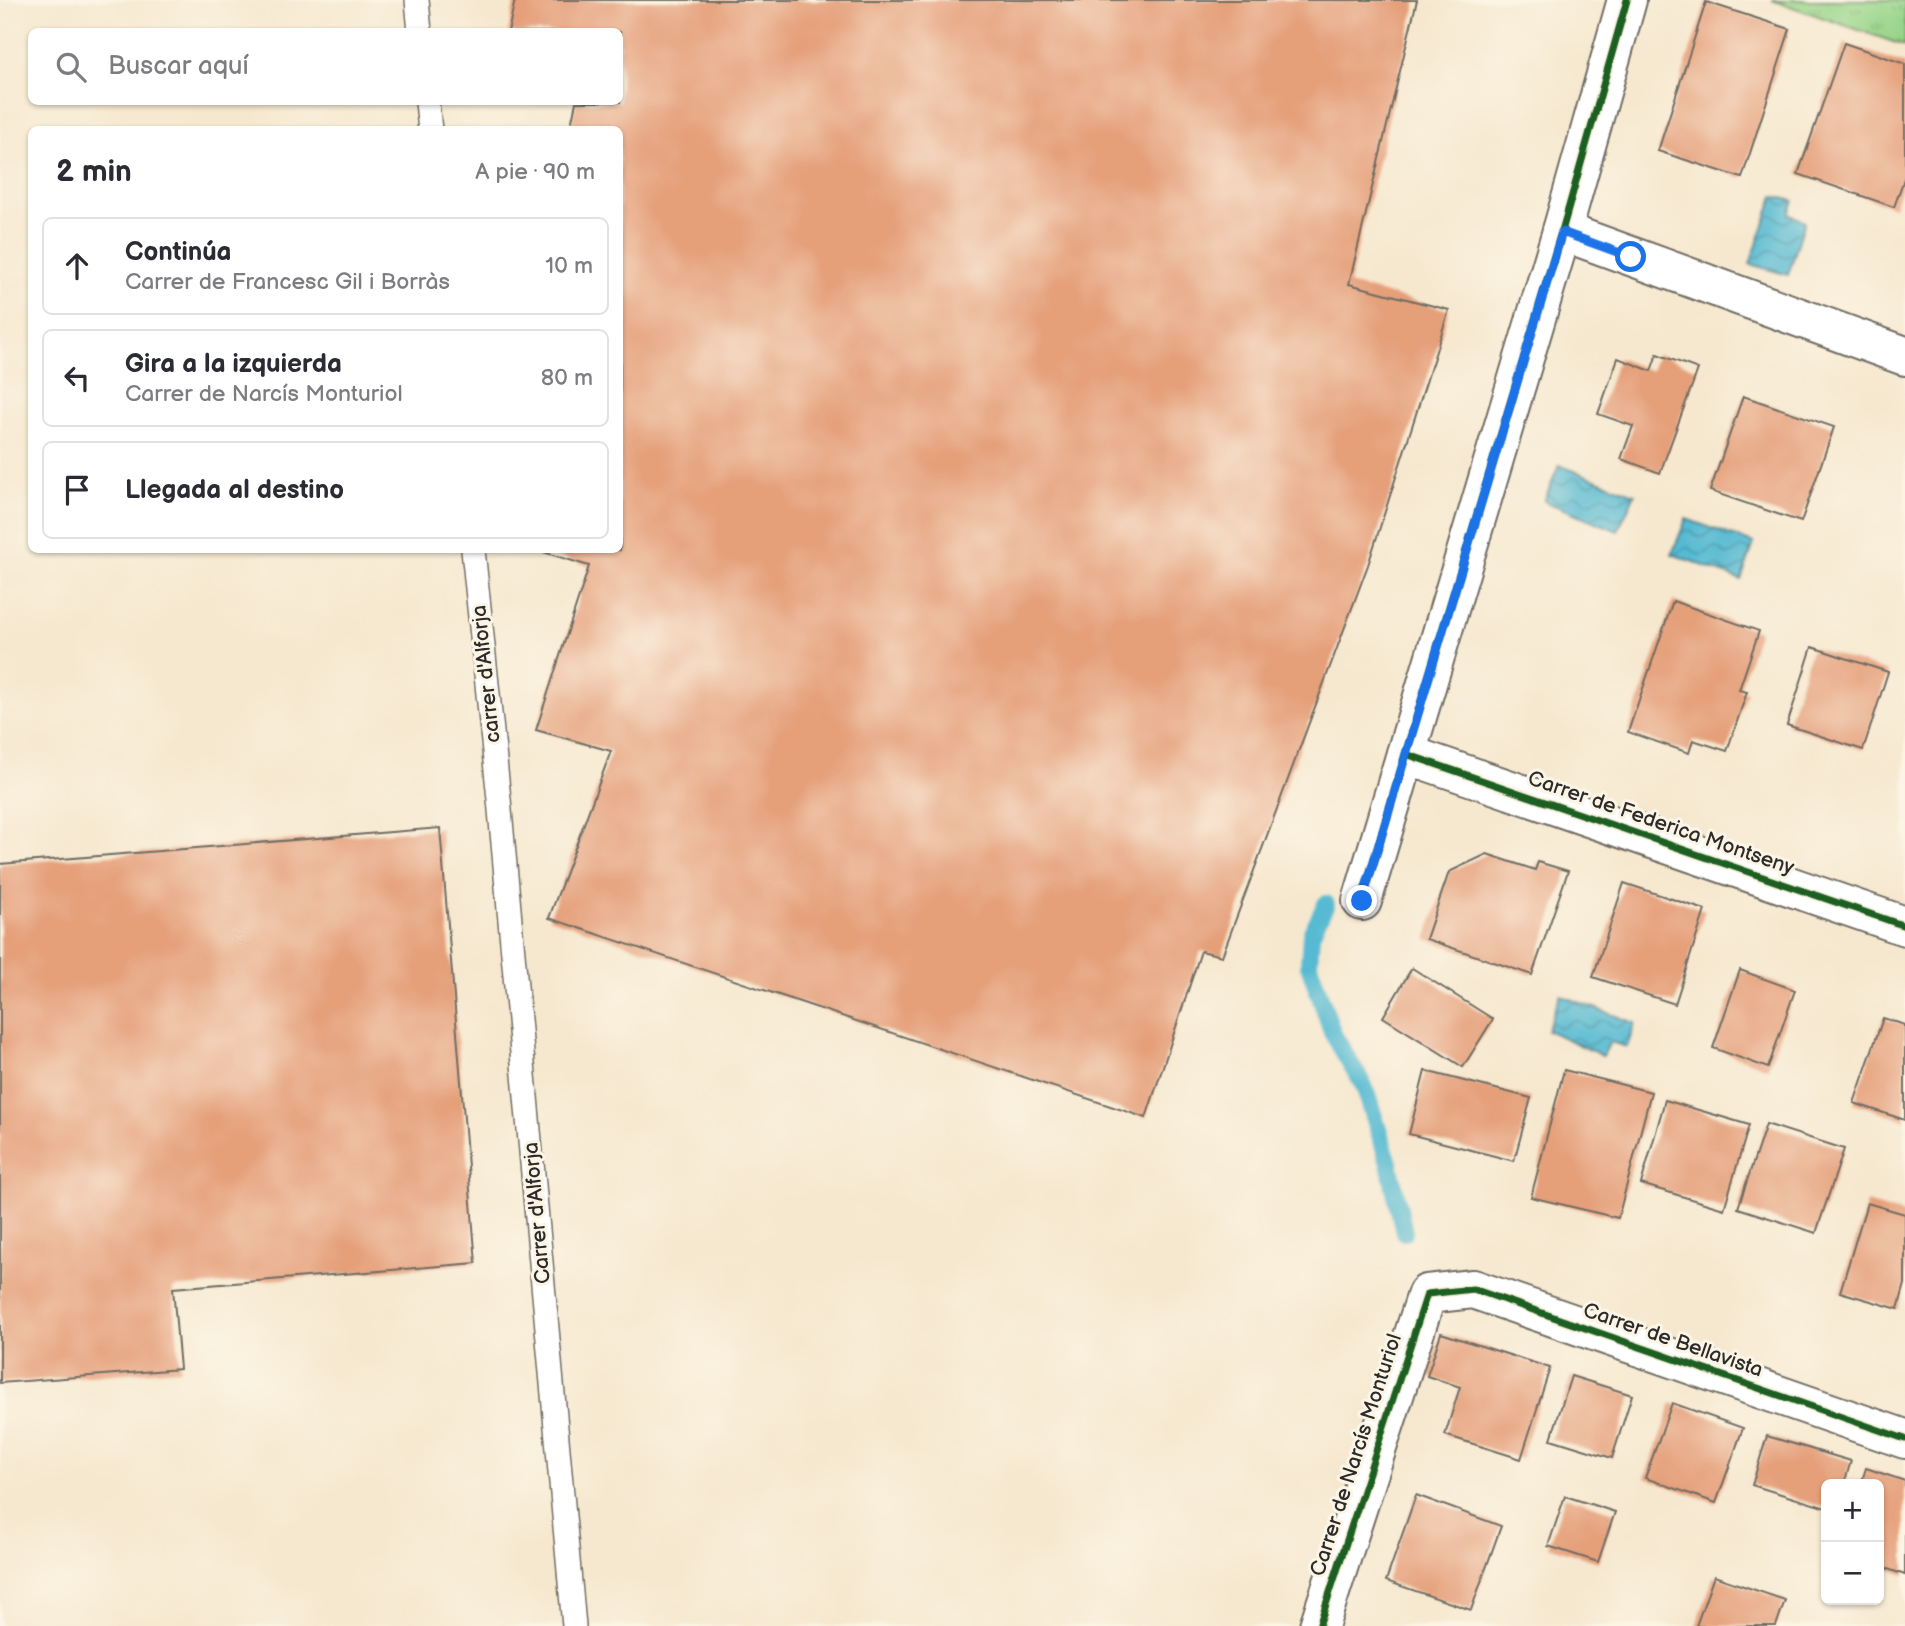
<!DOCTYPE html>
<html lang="es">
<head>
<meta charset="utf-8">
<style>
	:root { --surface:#fff; --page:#f7f7f7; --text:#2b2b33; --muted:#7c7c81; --line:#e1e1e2 }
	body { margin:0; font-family:"Balsamiq Sans",sans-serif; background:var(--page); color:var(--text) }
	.controls { position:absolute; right:21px; bottom:21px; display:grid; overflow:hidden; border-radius:10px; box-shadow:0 2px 5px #0004 }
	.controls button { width:63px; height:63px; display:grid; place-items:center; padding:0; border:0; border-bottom:2px solid var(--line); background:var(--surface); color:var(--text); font:35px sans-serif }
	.stop { position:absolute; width:21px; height:21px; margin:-16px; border:5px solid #1a73e8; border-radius:50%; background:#fff }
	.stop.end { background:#1a73e8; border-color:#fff; box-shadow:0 2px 7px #0008 }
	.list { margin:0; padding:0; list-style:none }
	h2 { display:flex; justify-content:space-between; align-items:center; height:91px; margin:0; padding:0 28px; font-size:30px }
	h2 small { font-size:23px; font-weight:400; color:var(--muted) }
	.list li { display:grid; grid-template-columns:46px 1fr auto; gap:21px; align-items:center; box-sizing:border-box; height:98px; margin:0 14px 14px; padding:0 14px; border:2px solid var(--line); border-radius:10px }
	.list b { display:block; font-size:26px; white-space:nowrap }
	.list p { margin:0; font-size:23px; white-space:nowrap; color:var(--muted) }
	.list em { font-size:23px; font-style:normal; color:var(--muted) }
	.icon { flex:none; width:38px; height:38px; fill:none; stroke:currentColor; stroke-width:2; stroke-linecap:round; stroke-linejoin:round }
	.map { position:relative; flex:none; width:1905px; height:1626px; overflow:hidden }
	.search { position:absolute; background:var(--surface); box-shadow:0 2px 5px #0004; left:28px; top:28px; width:595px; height:77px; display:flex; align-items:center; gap:18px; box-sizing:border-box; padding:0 24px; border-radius:10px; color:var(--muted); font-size:26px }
	.panel { position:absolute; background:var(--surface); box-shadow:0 2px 5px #0004; left:28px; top:126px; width:595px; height:427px; border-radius:10px }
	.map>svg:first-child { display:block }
	.park { fill:url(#park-tufts); stroke:#61805a; stroke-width:2 }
	.water { fill:url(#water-waves); stroke:#40727e; stroke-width:2 }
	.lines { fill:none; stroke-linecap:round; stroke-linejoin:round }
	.stream { stroke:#54bad2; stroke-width:18 }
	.building { fill:#e59f79 }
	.lane-casing { stroke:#726d64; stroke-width:26 }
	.street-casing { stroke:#726d64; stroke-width:42 }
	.lane { stroke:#fff; stroke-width:23 }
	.street { stroke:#fff; stroke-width:38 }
	.cycleway-casing { stroke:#fcf5e5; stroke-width:11 }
	.cycleway { stroke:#1b5e20; stroke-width:7 }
	.route { stroke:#1a73e8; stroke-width:9 }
	.labels { text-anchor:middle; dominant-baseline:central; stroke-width:6; stroke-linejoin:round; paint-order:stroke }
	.street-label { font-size:21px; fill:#2b2b2b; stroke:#fcf5e5 }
</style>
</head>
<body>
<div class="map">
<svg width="1905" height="1626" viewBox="0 0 1905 1626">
	<defs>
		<pattern id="park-tufts" width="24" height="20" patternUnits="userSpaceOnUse" patternTransform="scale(1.75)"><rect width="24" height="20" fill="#97d489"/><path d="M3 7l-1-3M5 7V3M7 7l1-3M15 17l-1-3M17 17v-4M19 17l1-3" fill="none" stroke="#82b676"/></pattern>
		<pattern id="water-waves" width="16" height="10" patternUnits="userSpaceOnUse" patternTransform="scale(1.75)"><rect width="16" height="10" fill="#54bad2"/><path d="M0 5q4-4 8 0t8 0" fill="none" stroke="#4697ab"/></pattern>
	</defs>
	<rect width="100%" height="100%" fill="#fcf5e5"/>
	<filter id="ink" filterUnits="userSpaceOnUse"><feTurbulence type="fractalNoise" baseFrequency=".0143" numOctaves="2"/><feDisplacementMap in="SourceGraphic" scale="14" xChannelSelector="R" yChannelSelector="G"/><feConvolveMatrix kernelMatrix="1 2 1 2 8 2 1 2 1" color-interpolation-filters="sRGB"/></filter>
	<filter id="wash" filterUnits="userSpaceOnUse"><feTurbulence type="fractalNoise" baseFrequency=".00686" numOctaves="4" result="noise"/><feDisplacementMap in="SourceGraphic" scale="28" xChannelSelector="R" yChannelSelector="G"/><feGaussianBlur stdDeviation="1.57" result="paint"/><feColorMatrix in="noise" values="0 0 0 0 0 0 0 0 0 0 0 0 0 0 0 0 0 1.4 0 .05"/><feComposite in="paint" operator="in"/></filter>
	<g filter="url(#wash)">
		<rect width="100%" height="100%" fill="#f6e8cf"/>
		<polygon class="park" points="1772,0 1905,0 1905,46"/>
		<g class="water">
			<polygon points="1774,196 1794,201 1789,214 1805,221 1788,275 1750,264"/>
			<polygon points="1559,465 1635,494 1618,531 1544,501"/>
			<polygon points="1686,519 1754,543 1741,580 1672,554"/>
			<polygon points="1560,995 1635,1023 1627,1047 1610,1042 1603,1056 1547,1030"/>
		</g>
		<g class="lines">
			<polyline class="stream" points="1326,904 1311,934 1309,965 1333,1034 1364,1086 1389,1163 1404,1232"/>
		</g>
		<g id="blocks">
			<g class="building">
				<polygon points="515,0 1417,0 1349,284 1449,310 1368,565 1222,956 1201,951 1146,1118 549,918 611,751 536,730 589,566 537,550 620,550 620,130 570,130 576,102 620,102 620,32 508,32"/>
				<polygon points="1706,2 1790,29 1742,178 1658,151"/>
				<polygon points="1844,43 1905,64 1905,176 1894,207 1798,174"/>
				<polygon points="1657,354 1698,369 1660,473 1621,459 1633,426 1598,414 1618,358 1651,371"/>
				<polygon points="1743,396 1834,427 1801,522 1710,491"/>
				<polygon points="1673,601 1759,631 1739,690 1747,692 1727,751 1693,740 1689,753 1628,732"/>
				<polygon points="1812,647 1888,672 1863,750 1787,725"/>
				<polygon points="440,828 476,1263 173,1288 180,1369 0,1383 0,864"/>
				<polygon points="1487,854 1535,870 1538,862 1568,871 1532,975 1426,939 1449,872"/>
				<polygon points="1624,883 1705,910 1675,1004 1593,977"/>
				<polygon points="1412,968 1493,1019 1463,1067 1383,1017"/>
				<polygon points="1740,970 1795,990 1768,1068 1713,1048"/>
				<polygon points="1883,1018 1905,1025 1905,1120 1854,1103"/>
				<polygon points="1564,1070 1651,1092 1618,1218 1531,1197"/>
				<polygon points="1425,1071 1531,1098 1514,1161 1409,1134"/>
				<polygon points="1665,1100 1749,1125 1724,1209 1641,1184"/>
				<polygon points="1766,1124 1844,1149 1816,1233 1738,1208"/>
				<polygon points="1867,1203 1905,1214 1905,1284 1898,1309 1840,1292"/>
				<polygon points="1441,1333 1550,1368 1521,1459 1445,1435 1460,1387 1427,1376"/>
				<polygon points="1571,1376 1632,1395 1612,1458 1551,1439"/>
				<polygon points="1672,1403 1743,1428 1716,1503 1645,1478"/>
				<polygon points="1767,1436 1851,1461 1844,1484 1826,1484 1826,1508 1752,1485"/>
				<polygon points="1866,1468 1905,1481 1905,1575 1879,1566 1879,1484 1861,1484"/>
				<polygon points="1416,1495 1501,1526 1471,1610 1386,1581"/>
				<polygon points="1565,1496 1615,1512 1598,1562 1548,1546"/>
				<polygon points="1714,1576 1785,1600 1776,1626 1696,1626"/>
			</g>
		</g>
	</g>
	<g filter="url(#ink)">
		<use href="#blocks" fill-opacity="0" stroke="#726d64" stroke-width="2"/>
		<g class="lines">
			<defs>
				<g id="lane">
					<polyline points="417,0 420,32"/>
					<polyline points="427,102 430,130"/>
					<polyline points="473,550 499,799 574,1626"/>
				</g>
				<g id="street">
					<polyline points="1562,231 1905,356"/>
					<polyline points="1406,754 1905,926"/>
					<polyline points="1362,901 1562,231 1627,0"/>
					<polyline points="1319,1626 1427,1294 1473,1289 1905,1439"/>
				</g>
			</defs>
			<use href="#lane" class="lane-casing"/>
			<use href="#street" class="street-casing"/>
			<use href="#lane" class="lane"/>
			<use href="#street" class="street"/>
			<defs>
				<g id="cycleway">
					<polyline points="1406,754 1905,926"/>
					<polyline points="1362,901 1562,231 1627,0"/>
					<polyline points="1319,1626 1427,1294 1473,1289 1905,1439"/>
				</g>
			</defs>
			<use href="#cycleway" class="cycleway-casing"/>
			<use href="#cycleway" class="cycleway"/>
		</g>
	</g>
	<g class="lines" filter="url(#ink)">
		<polyline class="route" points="1362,901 1562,232 1631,257"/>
	</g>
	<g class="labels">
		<g class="street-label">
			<text transform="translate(486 674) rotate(-96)">carrer d'Alforja</text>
			<text transform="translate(1661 823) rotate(19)">Carrer de Federica Montseny</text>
			<text transform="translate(537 1213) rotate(-95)">Carrer d'Alforja</text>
			<text transform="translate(1673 1340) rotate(19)">Carrer de Bellavista</text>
			<text transform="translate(1356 1455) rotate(-72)">Carrer de Narcís Monturiol</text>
		</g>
	</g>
</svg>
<div class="controls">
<button>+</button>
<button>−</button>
</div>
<div class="stop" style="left:1631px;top:257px"></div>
<div class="stop end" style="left:1362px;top:901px"></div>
<div class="search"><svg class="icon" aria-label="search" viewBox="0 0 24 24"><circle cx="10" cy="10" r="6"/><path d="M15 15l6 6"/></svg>Buscar aquí</div>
<section class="panel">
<h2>2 min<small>A pie · 90 m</small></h2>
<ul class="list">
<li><svg class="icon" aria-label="ahead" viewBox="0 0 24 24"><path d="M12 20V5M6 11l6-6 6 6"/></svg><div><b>Continúa</b><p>Carrer de Francesc Gil i Borràs</p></div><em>10 m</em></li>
<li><svg class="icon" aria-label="left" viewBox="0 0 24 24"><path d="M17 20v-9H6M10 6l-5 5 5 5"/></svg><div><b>Gira a la izquierda</b><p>Carrer de Narcís Monturiol</p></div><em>80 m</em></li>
<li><svg class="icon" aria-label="arrive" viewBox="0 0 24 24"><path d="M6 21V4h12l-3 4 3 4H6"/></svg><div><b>Llegada al destino</b></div></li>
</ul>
</section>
</div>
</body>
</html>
